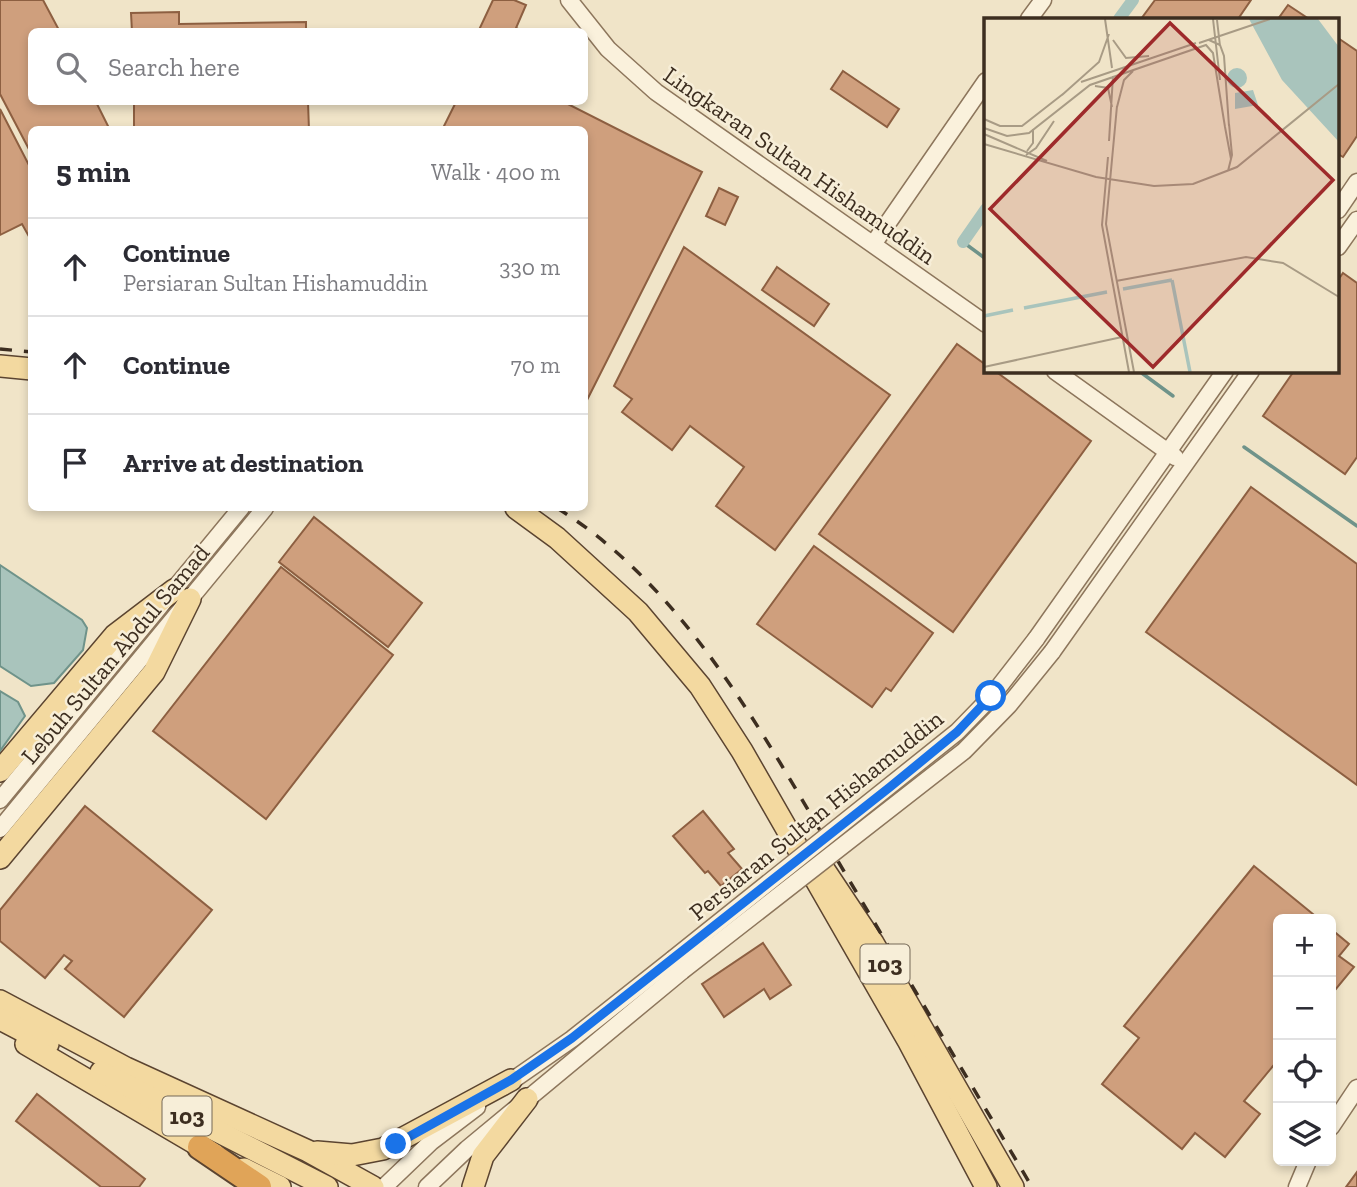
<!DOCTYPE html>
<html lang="en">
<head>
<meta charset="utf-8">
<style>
	:root { --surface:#fff; --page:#f7f7f7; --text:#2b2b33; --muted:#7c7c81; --line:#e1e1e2 }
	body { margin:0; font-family:"Zilla Slab",serif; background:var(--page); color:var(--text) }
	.controls { position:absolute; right:21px; bottom:21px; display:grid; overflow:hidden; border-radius:10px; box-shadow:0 4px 10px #0003 }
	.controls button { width:63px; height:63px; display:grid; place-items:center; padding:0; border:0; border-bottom:2px solid var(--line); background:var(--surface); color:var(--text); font:35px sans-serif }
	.stop { position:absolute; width:21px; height:21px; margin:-16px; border:5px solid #1a73e8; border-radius:50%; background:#fff }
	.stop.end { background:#1a73e8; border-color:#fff; box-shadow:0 2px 7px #0008 }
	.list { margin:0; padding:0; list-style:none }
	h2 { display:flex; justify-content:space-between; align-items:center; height:91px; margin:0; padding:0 28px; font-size:30px }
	h2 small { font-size:23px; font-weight:400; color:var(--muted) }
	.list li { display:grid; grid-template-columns:46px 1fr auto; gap:21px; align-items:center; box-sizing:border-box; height:98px; padding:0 28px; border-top:2px solid var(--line) }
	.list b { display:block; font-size:26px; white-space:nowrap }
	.list p { margin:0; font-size:23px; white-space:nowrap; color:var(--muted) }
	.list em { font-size:23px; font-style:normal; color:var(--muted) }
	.icon { flex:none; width:38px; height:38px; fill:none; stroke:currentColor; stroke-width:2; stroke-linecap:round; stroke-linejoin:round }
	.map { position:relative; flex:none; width:1357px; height:1187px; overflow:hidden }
	.search { position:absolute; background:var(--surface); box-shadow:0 4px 10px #0003; left:28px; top:28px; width:560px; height:77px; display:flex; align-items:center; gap:18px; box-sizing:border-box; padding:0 24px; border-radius:10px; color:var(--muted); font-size:26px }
	.panel { position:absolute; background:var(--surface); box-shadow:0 4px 10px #0003; left:28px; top:126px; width:560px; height:385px; border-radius:10px }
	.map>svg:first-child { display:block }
	.water { fill:#a9c4bc; stroke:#6f938a; stroke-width:2 }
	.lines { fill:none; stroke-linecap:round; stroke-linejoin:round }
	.stream { stroke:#6f938a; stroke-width:3.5 }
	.canal { stroke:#a9c4bc; stroke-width:12 }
	.building { fill:#cf9f7d; stroke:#8d5f41; stroke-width:2 }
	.minor-casing { stroke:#8d765c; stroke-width:19 }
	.major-casing { stroke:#5b4430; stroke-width:24 }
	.highway-casing { stroke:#5b4430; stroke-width:28 }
	.minor { stroke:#faf1dc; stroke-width:16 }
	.major { stroke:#f3d9a0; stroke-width:21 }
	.highway { stroke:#e0a458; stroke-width:24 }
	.rail { stroke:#3d2e20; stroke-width:3.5; stroke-dasharray:12 12; stroke-linecap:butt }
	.minor-bridge-casing { stroke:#8d765c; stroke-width:19; stroke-linecap:butt }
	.minor-bridge { stroke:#faf1dc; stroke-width:16 }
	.route { stroke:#1a73e8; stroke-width:9 }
	.labels { text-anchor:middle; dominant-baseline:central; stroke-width:5; stroke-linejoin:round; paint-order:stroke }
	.shield { fill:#f7eed8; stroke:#756857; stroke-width:2 }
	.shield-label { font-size:23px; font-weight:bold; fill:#3d2e20 }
	.street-label { font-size:24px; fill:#3d2e20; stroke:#f7eed8 }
	.inset-river { fill:none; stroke:#a9c4bc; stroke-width:3.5 }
	.inset-road { fill:none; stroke:#a89b85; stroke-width:2 }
	.view { fill:#9e2a2b; fill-opacity:0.15; stroke:#9e2a2b; stroke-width:3.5 }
	.inset-edge { fill:none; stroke:#3d2e20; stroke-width:3.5 }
</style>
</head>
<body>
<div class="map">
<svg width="1357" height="1187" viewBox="0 0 1357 1187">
	<rect width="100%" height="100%" fill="#f0e4c8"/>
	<g class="water">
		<polygon points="0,565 82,620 87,628 83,650 54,683 31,686 0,666"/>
		<polygon points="0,691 18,702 25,716 0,751"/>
	</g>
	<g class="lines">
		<g class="stream">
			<polyline points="963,242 986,259"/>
			<polyline points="1139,371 1173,396"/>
			<polyline points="1244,447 1357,526"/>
		</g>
		<g class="canal">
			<polyline points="1119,19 1133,0"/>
			<polyline points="963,242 986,209"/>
		</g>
	</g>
	<g class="building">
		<polygon points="0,0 43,0 60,32 32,32 32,102 96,102 110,130 32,130 32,155 0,94"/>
		<polygon points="493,0 514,0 526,5 516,28 524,32 478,32"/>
		<polygon points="1155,0 1251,0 1238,19 1141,19"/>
		<polygon points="1288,5 1309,19 1278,19"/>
		<polygon points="179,12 179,24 306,22 306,32 132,32 131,13"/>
		<polygon points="1338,38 1357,51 1357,136 1343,157 1338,154"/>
		<polygon points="843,71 899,109 887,127 831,89"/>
		<polygon points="134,102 308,102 309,130 134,130"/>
		<polygon points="456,102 564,102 702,172 584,406 584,130 442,130"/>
		<polygon points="0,109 32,171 32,242 22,224 0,235"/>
		<polygon points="719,188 738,197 725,225 706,216"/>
		<polygon points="684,247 890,395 775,550 716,506 744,467 690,426 672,450 622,412 632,399 614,386"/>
		<polygon points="777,267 829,304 814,326 762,290"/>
		<polygon points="1343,273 1357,283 1357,457 1345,474 1263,416 1294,371 1338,371 1338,280"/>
		<polygon points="957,344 986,365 986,371 995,371 1091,441 953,632 819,534"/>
		<polygon points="1251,487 1357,564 1357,785 1146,632"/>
		<polygon points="314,517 422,603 388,647 279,562"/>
		<polygon points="814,546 933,633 891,691 886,688 872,707 757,624"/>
		<polygon points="281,567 393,655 266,819 153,731"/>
		<polygon points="85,806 212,910 124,1017 65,969 72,961 64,955 45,978 0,941 0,910"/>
		<polygon points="703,811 734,849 728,853 742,869 721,886 708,871 705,873 673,836"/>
		<polygon points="1254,866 1319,919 1278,919 1278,1060 1244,1101 1260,1114 1225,1157 1195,1133 1182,1149 1102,1084 1139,1038 1124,1026"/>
		<polygon points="1331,929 1349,944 1339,956 1354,967 1331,995"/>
		<polygon points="763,943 791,985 770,999 764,989 724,1017 702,984"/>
		<polygon points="37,1094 145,1179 139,1187 101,1187 16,1121"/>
		<polygon points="1357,1172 1357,1187 1346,1187"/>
	</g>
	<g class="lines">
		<defs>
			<g id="minor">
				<polyline points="569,0 608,49 656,92 986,324"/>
				<polyline points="1029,19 1043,0"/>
				<polyline points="1338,210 1357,182"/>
				<polyline points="874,243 986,81"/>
				<polyline points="1338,247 1357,220"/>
				<polyline points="1055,371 1175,457"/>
				<polyline points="1036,639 1225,371"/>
				<polyline points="1052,652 1251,371"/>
				<polyline points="0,800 241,508"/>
				<polyline points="0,829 265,508"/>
				<polyline points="503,1087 572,1039 673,959"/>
				<polyline points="1331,1127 1357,1088"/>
				<polyline points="384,1187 431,1142 477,1107"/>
				<polyline points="427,1187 467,1149 682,971"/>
				<polyline points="1297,1187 1308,1161"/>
			</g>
			<g id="major">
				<polyline points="0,366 32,369"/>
				<polyline points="516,508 557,538 638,612 700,686 742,751 909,1042 986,1187"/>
				<polyline points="0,771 115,635 174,590"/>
				<polyline points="0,858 154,672 190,599"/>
				<polyline points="821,865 873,943 1013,1187"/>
				<polyline points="0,1001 126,1068 308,1151 373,1187"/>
				<polyline points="0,1019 48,1044"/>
				<polyline points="26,1044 215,1155"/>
				<polyline points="101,1072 327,1187"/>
				<polyline points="317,1152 352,1155 383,1149 511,1080"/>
				<polyline points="244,1169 280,1187"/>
				<polyline points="473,1187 483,1156 527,1099"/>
			</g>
			<polyline id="highway" points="200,1147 259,1187"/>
		</defs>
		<use href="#minor" class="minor-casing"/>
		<use href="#major" class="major-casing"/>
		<use href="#highway" class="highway-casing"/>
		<use href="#minor" class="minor"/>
		<use href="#major" class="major"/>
		<use href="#highway" class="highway"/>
		<g class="rail">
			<polyline points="0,349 32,352"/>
			<path d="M557,508C690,590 770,747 848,878C909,981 971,1084 1032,1187"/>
		</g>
		<defs>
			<g id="minor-bridge">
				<polyline points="673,959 957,732 991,697 1036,639"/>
				<polyline points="682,971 964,751 1009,705 1052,652"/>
			</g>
		</defs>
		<use href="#minor-bridge" class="minor-bridge-casing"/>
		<use href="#minor-bridge" class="minor-bridge"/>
	</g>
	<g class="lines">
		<polyline class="route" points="396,1144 511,1080 572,1038 890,787 957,732 991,696"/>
	</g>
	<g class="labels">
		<g class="shield">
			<rect x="860.5" y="944.5" width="49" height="39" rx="5"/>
			<rect x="162.5" y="1096.5" width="49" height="39" rx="5"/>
		</g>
		<g class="shield-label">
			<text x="885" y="964">103</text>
			<text x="187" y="1116">103</text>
		</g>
		<g class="street-label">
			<text transform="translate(800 165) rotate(35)">Lingkaran Sultan Hishamuddin</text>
			<text transform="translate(115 654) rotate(-50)">Lebuh Sultan Abdul Samad</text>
			<text transform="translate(816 815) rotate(-39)">Persiaran Sultan Hishamuddin</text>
		</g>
	</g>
	<g transform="translate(984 18)">
		<rect width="355" height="355" fill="#f0e4c8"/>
		<path d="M265,1H334L355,29V124L298,62ZM243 60a10 10 0 1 1 20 0a10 10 0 1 1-20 0ZM269,72L274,87L251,91V75Z" fill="#a9c4bc"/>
		<path class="inset-river" d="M188,262L206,354M139,271L188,262M40,290L123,274M0,298L29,292"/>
		<path class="inset-road" d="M121,1L128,50M229,1L236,62M233,2L236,28M129,22L142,40L165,38M225,22L236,27L240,38L245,108M215,25L286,1M97,64L212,25M111,68L124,70L128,89M78,77L115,44L125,16M133,88L122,206L150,354M133,89L140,62L149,53M0,101L16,108H38L79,76M241,109L247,141M0,110L23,118L45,115L106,67L222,27L229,35L241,109M0,116L63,143M125,123L129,58M0,126L112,159L170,168L209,166L253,149L355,66M43,133L49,125V111M42,137L52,130L70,103M124,139L118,207L145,354M244,153L248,137L245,106M132,263L262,239L299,245L355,279M0,349L138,319"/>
		<path class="view" d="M186,5L349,162L169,349L6,191Z"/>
		<rect width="355" height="355" class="inset-edge"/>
	</g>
</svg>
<div class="controls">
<button>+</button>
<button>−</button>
<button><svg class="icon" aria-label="locate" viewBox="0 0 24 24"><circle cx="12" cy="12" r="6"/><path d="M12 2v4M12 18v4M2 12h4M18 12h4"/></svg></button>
<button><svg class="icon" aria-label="layers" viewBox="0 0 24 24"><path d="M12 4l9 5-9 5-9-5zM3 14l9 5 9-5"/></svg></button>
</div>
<div class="stop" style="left:991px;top:696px"></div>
<div class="stop end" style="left:396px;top:1144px"></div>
<div class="search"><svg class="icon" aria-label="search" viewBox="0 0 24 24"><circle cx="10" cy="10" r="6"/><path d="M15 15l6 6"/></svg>Search here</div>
<section class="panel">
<h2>5 min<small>Walk · 400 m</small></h2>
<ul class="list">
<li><svg class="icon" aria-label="ahead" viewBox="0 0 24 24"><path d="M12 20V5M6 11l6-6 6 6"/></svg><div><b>Continue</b><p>Persiaran Sultan Hishamuddin</p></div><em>330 m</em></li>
<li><svg class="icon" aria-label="ahead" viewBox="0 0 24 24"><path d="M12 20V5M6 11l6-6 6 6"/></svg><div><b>Continue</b></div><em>70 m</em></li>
<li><svg class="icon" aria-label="arrive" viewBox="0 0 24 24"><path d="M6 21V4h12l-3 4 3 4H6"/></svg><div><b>Arrive at destination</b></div></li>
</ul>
</section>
</div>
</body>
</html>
